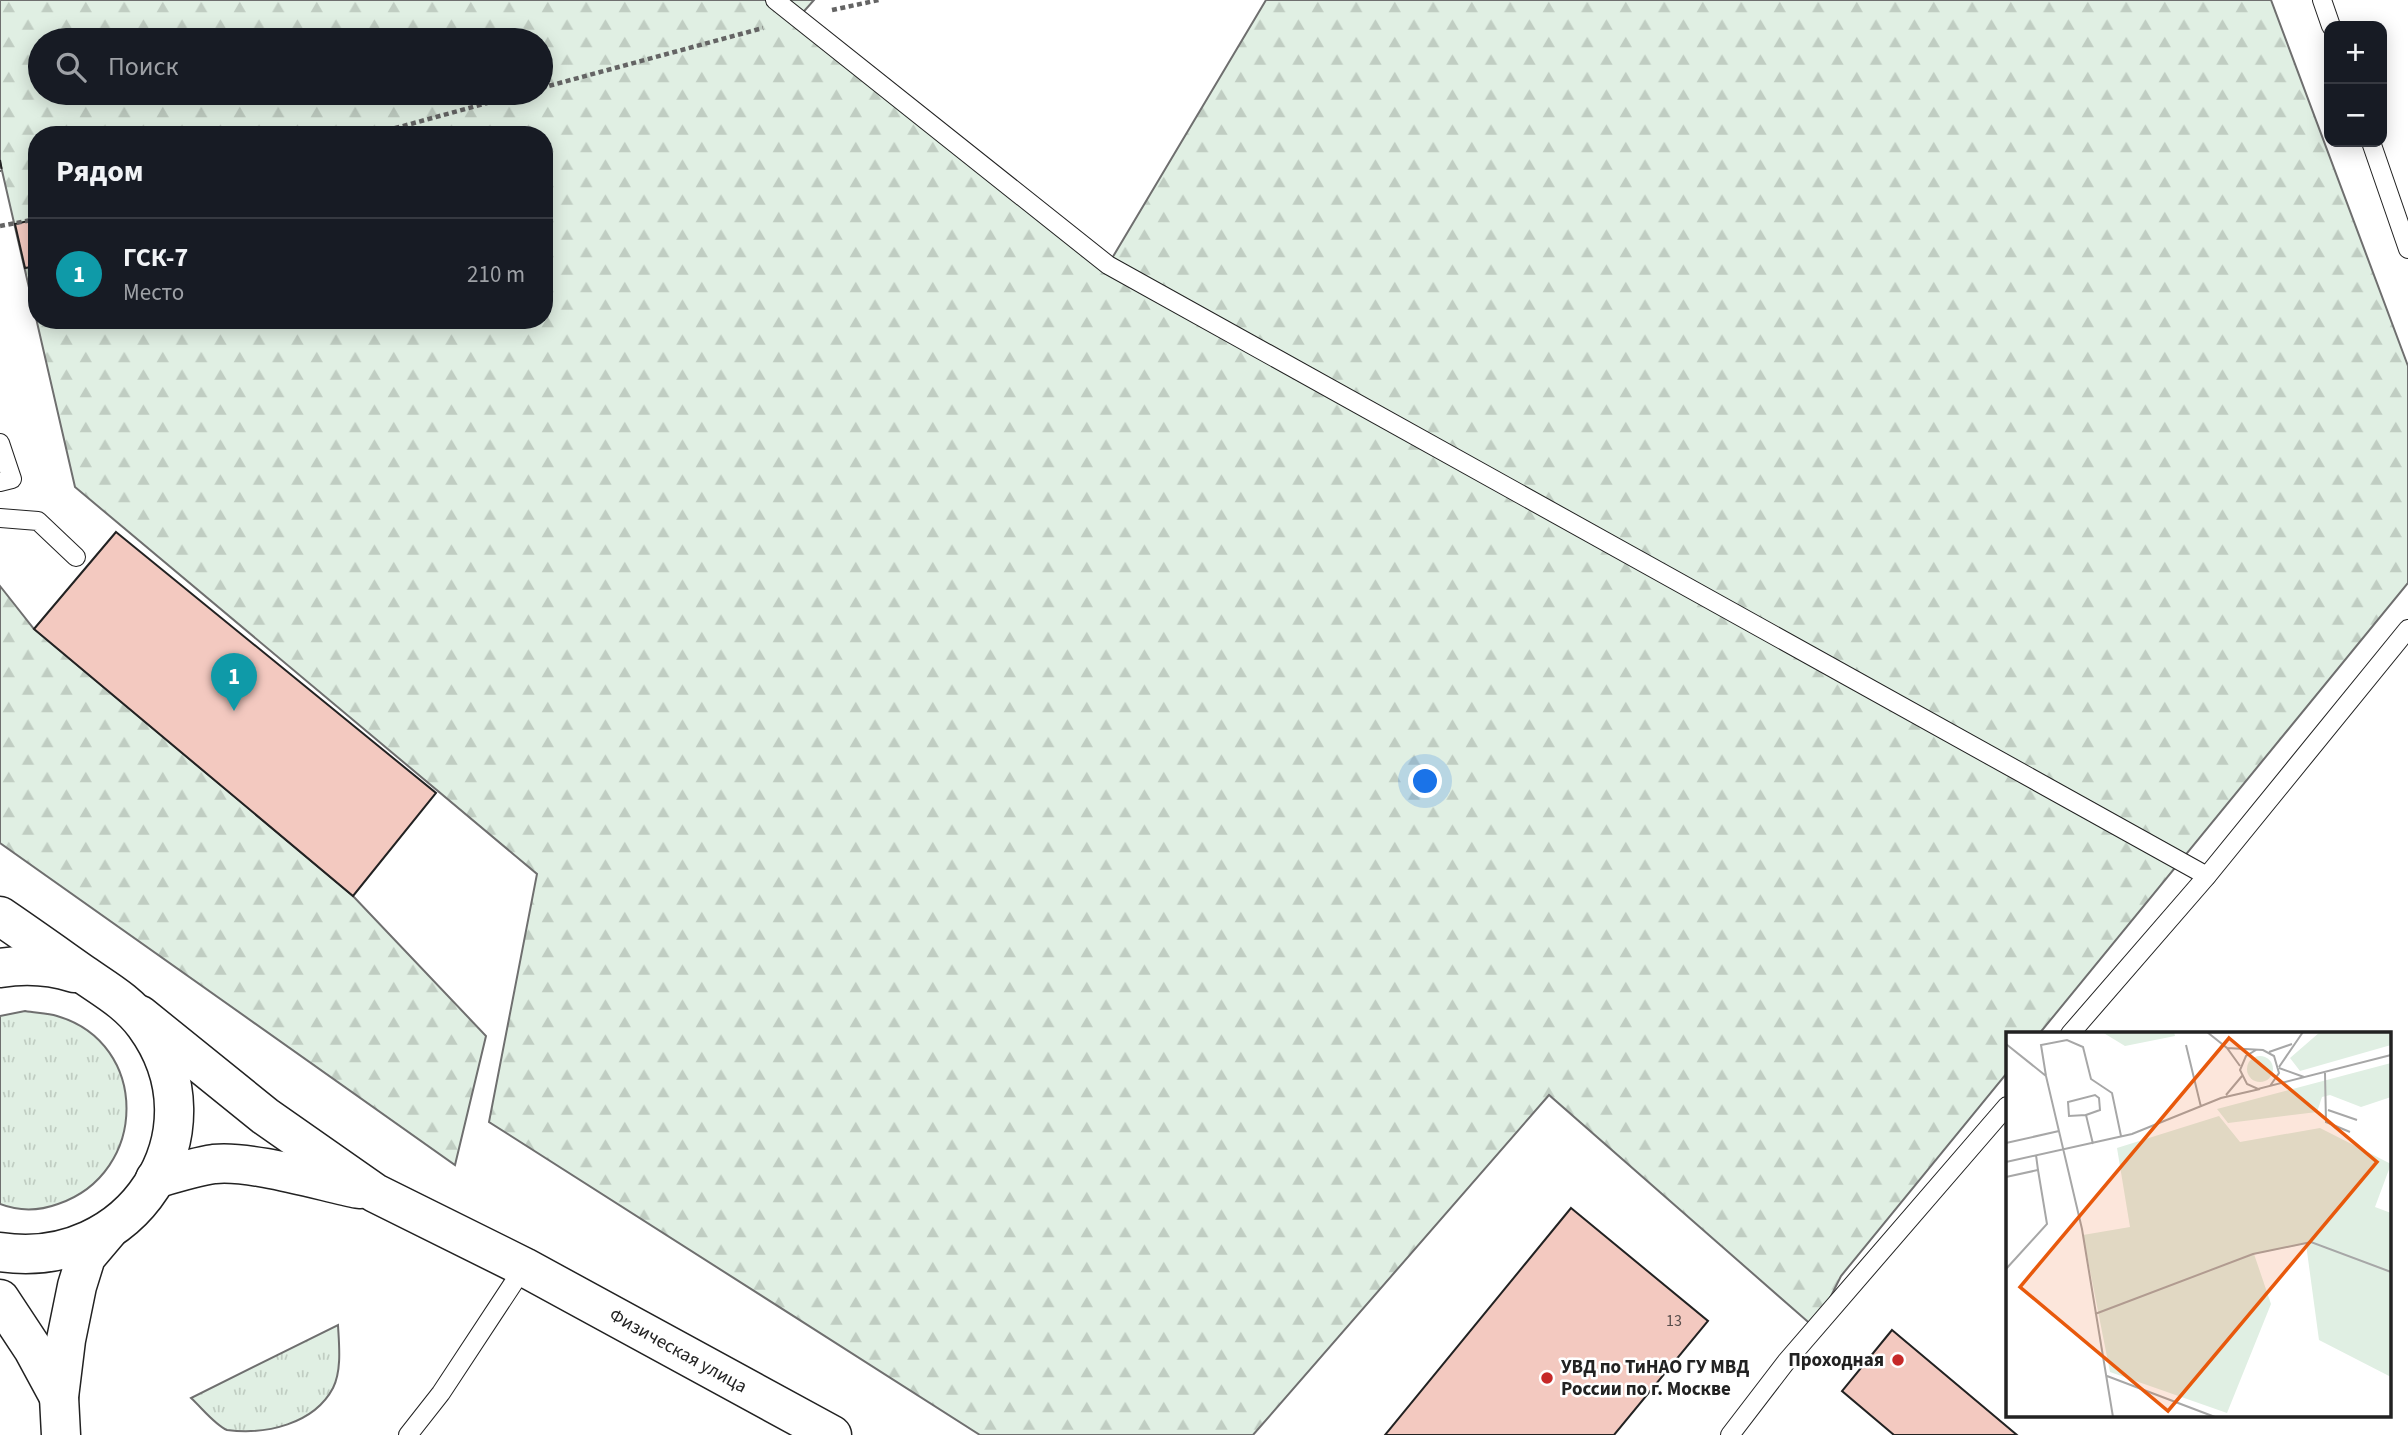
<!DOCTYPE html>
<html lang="ru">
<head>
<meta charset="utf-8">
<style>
	:root { --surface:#171b24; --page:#242831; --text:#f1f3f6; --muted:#9ea1a6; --line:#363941; --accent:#2563eb }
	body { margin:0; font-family:"Source Sans 3",sans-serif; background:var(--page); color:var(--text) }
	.controls { position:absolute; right:21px; top:21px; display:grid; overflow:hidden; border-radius:14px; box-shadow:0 4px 18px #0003 }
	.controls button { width:63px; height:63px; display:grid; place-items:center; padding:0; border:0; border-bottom:2px solid var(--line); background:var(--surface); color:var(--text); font:35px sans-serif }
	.you { position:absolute; left:1426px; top:782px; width:24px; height:24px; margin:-18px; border:5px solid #fff; border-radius:50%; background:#1a73e8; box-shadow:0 0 0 10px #1a73e833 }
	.badge { display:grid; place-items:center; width:46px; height:46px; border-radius:50%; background:var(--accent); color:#fff; font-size:23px; font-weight:700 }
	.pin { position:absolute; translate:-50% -58px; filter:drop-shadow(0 2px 4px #0008) }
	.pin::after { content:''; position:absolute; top:37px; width:24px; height:21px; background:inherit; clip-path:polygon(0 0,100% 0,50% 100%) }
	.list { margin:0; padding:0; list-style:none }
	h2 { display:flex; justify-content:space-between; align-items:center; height:91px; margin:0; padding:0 28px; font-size:30px }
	h2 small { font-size:23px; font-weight:400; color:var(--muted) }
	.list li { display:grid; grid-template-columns:46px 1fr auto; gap:21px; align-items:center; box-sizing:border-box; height:112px; padding:0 28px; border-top:2px solid var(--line) }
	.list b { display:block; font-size:26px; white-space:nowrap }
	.list p { margin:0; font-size:23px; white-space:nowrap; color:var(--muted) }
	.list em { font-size:23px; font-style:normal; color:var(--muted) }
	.icon { flex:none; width:38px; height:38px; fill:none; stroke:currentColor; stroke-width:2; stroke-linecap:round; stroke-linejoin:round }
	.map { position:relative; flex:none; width:2408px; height:1435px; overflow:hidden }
	.search { position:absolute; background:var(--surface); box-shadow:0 4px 18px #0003; left:28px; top:28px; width:525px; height:77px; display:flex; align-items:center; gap:18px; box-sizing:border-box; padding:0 24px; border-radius:38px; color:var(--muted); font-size:26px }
	.panel { position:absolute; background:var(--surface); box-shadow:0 4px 18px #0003; left:28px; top:126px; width:525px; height:203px; border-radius:28px }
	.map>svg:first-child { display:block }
	.grass { fill:url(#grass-tufts); stroke:#6f6f6f; stroke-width:2 }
	.forest { fill:url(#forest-firs); stroke:#6f6f6f; stroke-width:2; fill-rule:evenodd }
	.building { fill:#f3c9c0; stroke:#222; stroke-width:2 }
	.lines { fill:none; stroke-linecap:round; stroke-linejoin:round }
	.service-casing { stroke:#222; stroke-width:20 }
	.tertiary-casing { stroke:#222; stroke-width:41 }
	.secondary-casing { stroke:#222; stroke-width:41 }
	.path { stroke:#646464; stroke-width:4.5; stroke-dasharray:5 3.5; stroke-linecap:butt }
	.service { stroke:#fff; stroke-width:18 }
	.tertiary { stroke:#fff; stroke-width:38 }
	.secondary { stroke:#fff; stroke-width:38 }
	.fence { stroke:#222; stroke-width:2; stroke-dasharray:9 3.5; stroke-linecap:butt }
	.poi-dot { fill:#c62828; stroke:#fff; stroke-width:2.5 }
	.labels { text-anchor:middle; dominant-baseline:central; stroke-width:5; stroke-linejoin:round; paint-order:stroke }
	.number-label { font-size:16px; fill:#564c4a }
	.street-label { font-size:19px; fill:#222; stroke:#fff }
	.poi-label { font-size:19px; font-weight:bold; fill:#222; stroke:#fff; text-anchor:end }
	.inset-road { fill:none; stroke:#a7a7a7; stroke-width:2 }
	.view { fill:#e8590c; fill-opacity:0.15; stroke:#e8590c; stroke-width:3.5 }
	.inset-edge { fill:none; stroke:#222; stroke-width:3.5 }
</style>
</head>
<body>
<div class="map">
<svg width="2408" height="1435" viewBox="0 0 2408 1435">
	<defs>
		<pattern id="grass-tufts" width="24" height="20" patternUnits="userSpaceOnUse" patternTransform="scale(1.75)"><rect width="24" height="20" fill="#e0efe3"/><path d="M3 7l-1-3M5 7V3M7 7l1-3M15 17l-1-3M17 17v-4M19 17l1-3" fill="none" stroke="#c0cdc2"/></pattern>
		<pattern id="forest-firs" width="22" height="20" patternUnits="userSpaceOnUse" patternTransform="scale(1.75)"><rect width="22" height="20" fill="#e0efe3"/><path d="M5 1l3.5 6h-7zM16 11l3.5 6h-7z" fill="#c0cdc2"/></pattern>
	</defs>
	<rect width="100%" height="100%" fill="#fff"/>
	<g class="grass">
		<path d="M25,1011C35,1013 47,1013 57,1016C150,1043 149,1173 58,1204C39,1211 18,1211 0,1204V1016Z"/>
		<path d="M338,1325C339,1344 342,1370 333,1388C314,1424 266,1435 227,1430C215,1425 202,1408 191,1398Z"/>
	</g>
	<g class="forest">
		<path d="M0,0H814L798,18L1108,265L1266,0H2271L2408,366V583L2039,1034H2007V1073L1841,1276L1815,1328L1549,1095L1253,1435H980L489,1122L537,874L75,487L0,162ZM40,40H541V93H40ZM37,135H544V320H37Z"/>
		<polygon points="0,586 34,629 353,896 486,1036 455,1165 0,843"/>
	</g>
	<g class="building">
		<polygon points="37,219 37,266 25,268 15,224"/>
		<polygon points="116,532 436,793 353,896 34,629"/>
		<polygon points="1571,1208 1708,1321 1614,1435 1385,1435"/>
		<polygon points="1892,1330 2017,1435 1894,1435 1842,1391"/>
	</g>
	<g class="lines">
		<defs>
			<g id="service">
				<polyline points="775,0 1108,265 2207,876"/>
				<polyline points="2322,0 2331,26"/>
				<polyline points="2371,142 2408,249"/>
				<polyline points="0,443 12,479 0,482"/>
				<polyline points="0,518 38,521 76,557"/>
				<polyline points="2070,1034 2207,876 2408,629"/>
				<polyline points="408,1435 441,1393 524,1267"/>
				<polyline points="1730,1435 1786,1362 2007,1106"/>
			</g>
			<g id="tertiary">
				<polyline points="140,1015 265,1116 375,1193 524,1267 832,1435"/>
				<path d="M155,1179C175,1173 194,1167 214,1164C251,1160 320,1181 359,1189"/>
			</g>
			<g id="secondary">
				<path d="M0,916C28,935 56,955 83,974C106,990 128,1002 145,1025C224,1133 131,1272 0,1252"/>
				<path d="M0,968C25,964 49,965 74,973"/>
				<polyline points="0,1299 33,1349 59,1397"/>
				<polyline points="61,1435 59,1397 66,1340 77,1286 86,1257 108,1231"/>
			</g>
		</defs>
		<use href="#service" class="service-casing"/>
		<use href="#tertiary" class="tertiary-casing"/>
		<use href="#secondary" class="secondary-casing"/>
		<g class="path">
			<polyline points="832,10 879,0"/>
			<polyline points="541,88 763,28"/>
			<polyline points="370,135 524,93"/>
			<polyline points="0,226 37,219"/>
		</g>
		<use href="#service" class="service"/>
		<use href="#tertiary" class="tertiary"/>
		<use href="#secondary" class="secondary"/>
		<polyline class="fence" points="0,160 2,171 0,171"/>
	</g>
	<g class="poi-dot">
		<circle cx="1898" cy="1360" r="7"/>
		<circle cx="1547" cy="1378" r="7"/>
	</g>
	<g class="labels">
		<g class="number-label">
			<text x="1674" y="1321">13</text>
		</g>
		<g class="street-label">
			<text transform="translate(678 1351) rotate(29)">Физическая улица</text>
		</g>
		<g class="poi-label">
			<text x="1884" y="1360">Проходная</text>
			<text x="1561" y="1367" text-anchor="start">УВД по ТиНАО ГУ МВД<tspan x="1561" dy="22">России по г. Москве</tspan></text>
		</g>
	</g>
	<g transform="translate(2006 1032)">
		<rect width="385" height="385" fill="#fff"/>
		<path d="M241 37a13 13 0 1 1 26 0a13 13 0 1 1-26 0Z" fill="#e0efe3"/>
		<path d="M96,0H168L169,4L119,14ZM314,0H385V13L294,39L284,26ZM385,31V65L355,75L324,63L316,65L311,80L222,91L211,77ZM213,84L234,110L314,96L385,132L369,175L385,181V345L313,308L300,212L248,222L265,272L221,381L104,340L77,203L124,195L111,116Z" fill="#e0efe3"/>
		<path class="inset-road" d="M201,0L221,16L234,34M0,12L40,44L76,197L107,385M180,13L195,75M221,16L257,18L268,24L273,41L264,54M250,18L240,24L234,38L241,52L252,57L385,23M263,20L286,12M273,35L297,0M273,36L298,45M319,41L320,90L344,100M40,44L35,13L61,8L77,15L85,47L106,61L115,104M220,63L236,44M322,78L351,88M80,83L63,84L62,70L89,63L93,66L94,78L80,83L87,112M0,111L53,99M0,130L126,102L215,66L254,57M0,145L32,138L30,123M0,237L41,192L32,138M89,282L247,222L305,210L385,240M101,344L209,385"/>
		<path class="view" d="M223,6L371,130L162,379L14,255Z"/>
		<rect width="385" height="385" class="inset-edge"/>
	</g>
</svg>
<div class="controls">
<button>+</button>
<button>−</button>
</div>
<div class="you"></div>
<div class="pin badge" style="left:234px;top:711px;background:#0f9aa8">1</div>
<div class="search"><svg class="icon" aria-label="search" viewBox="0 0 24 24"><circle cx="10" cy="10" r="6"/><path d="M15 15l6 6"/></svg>Поиск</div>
<section class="panel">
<h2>Рядом<small></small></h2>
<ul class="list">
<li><span class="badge" style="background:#0f9aa8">1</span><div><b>ГСК-7</b><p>Место</p></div><em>210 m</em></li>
</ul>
</section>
</div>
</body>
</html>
